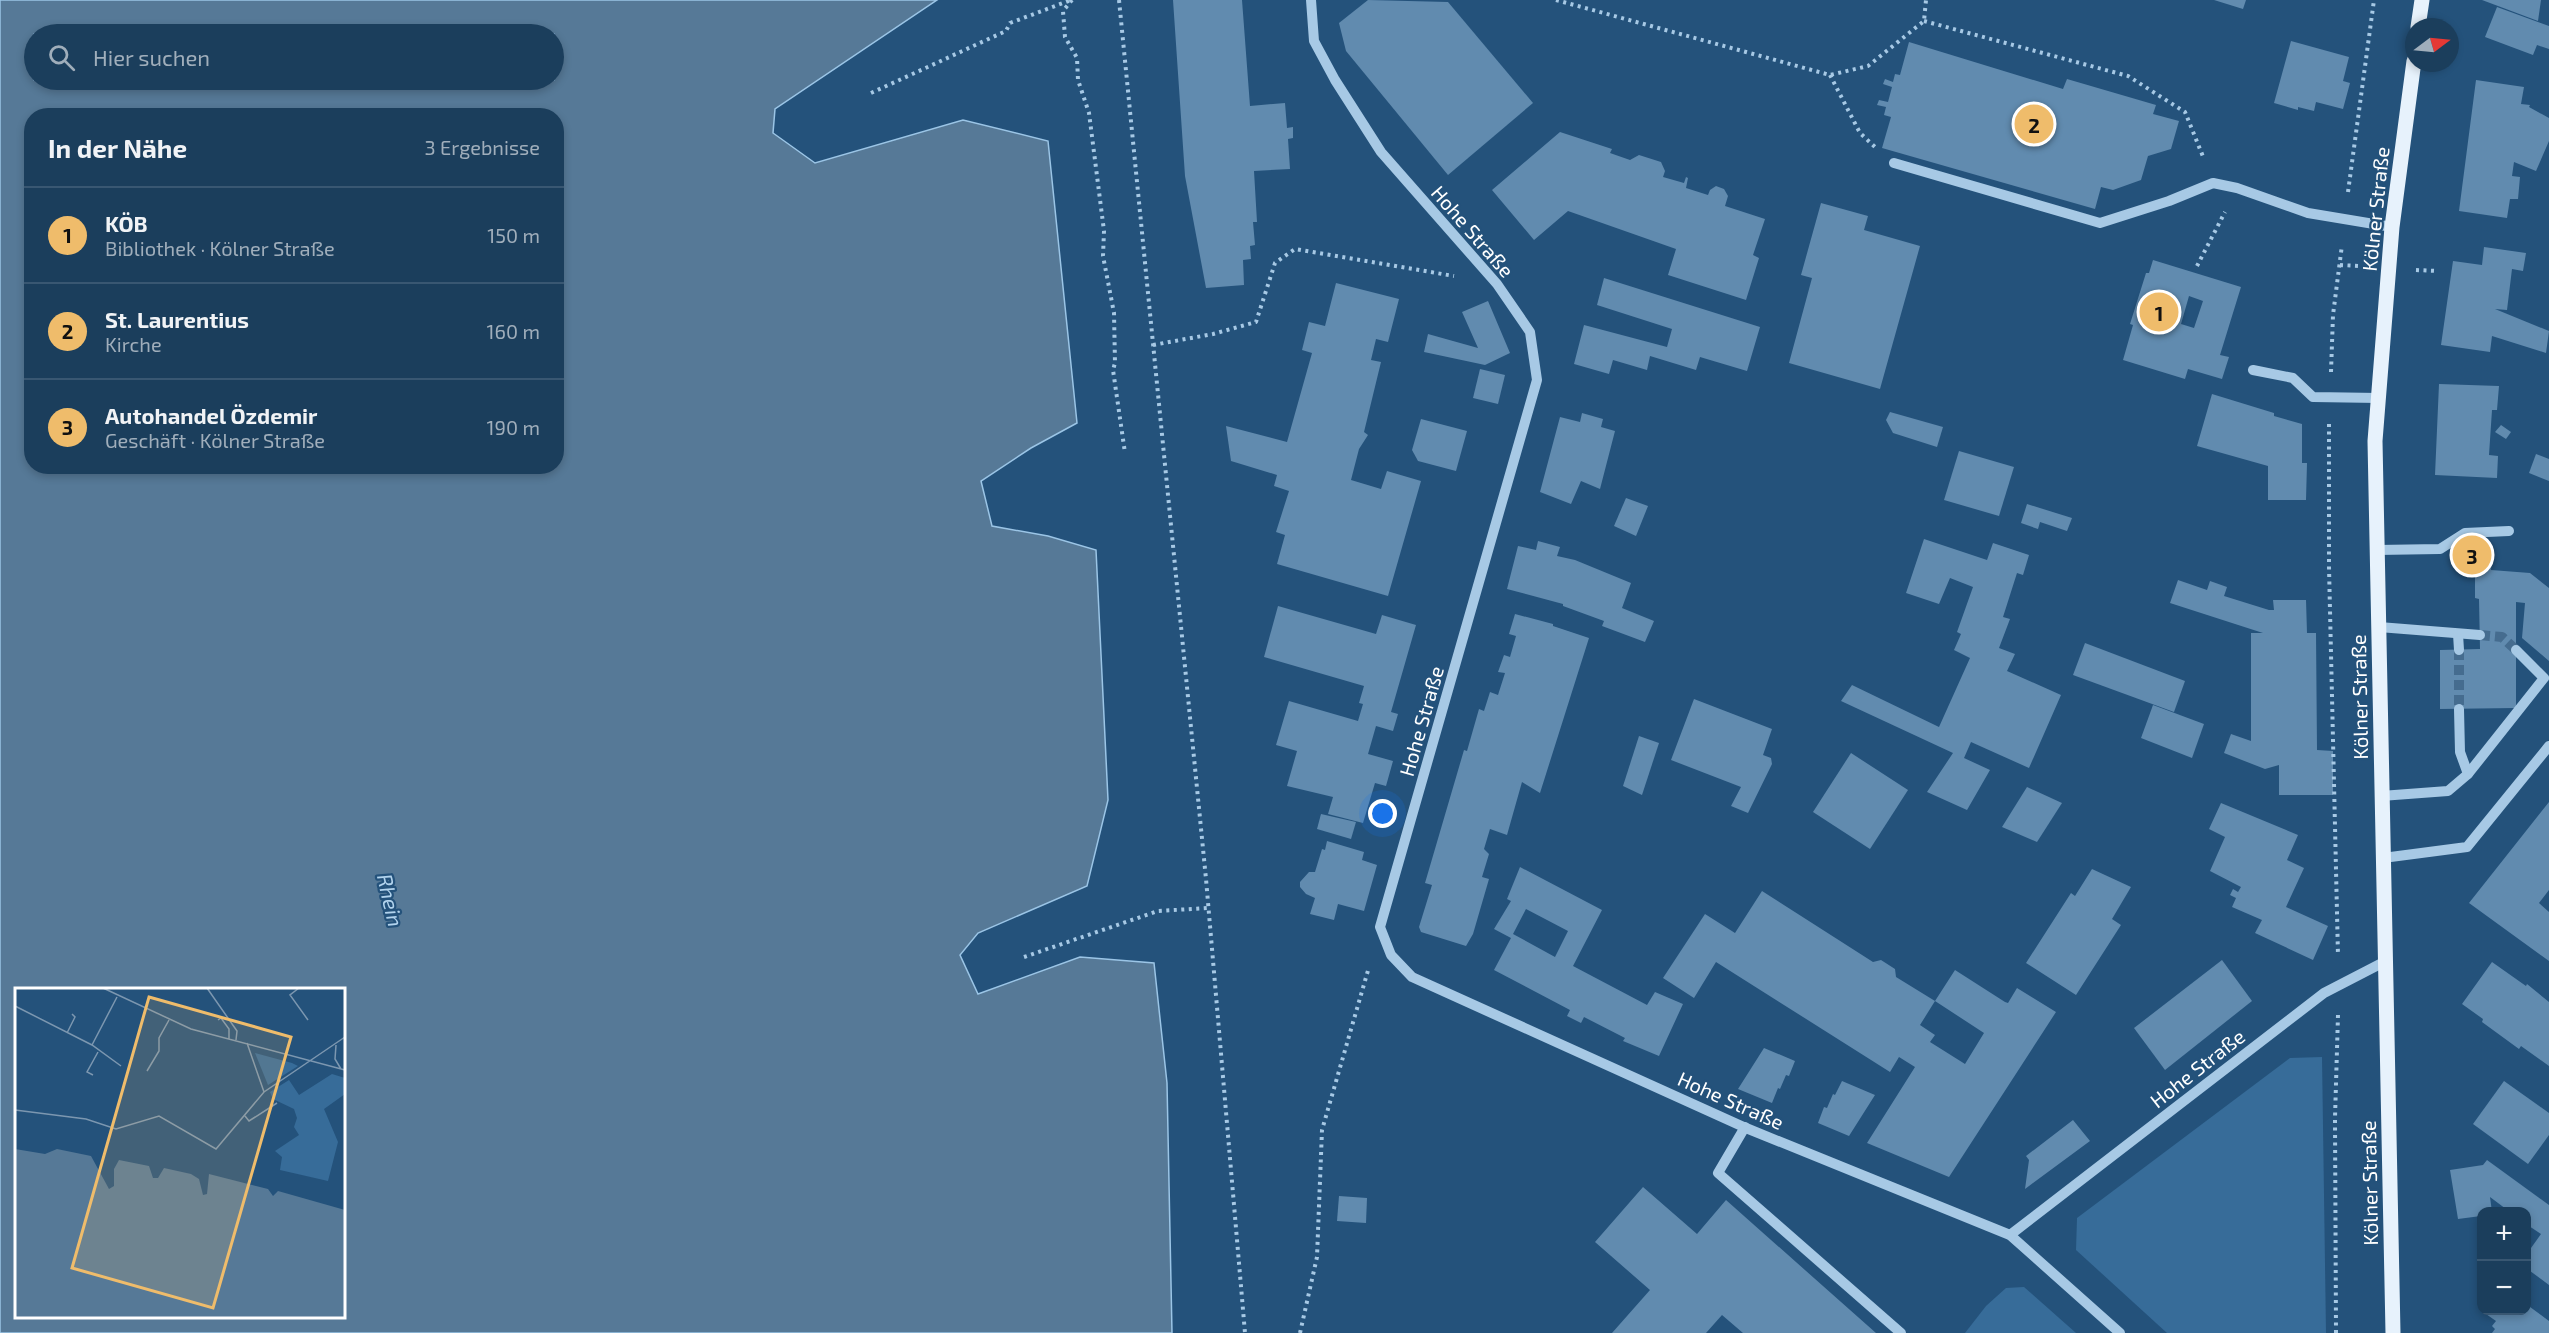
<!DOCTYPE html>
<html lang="de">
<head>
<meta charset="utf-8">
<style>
	:root { --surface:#1b3e5c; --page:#244562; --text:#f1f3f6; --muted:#a0aebb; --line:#395772; --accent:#efbc6b }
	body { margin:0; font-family:"Exo 2",sans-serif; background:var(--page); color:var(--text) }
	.controls { position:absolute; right:18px; bottom:18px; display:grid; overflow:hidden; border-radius:12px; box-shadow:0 3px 9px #0003 }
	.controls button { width:54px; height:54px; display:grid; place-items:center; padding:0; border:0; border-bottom:2px solid var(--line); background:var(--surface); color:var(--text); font:30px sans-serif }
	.compass { position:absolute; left:2405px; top:18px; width:54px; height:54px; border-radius:50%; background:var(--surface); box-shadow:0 3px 9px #0003; rotate:74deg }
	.you { position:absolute; left:1383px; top:814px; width:21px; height:21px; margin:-15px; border:4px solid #fff; border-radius:50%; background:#1a73e8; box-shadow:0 0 0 9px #1a73e833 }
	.badge { display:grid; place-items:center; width:39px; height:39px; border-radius:50%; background:var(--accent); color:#111; font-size:20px; font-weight:700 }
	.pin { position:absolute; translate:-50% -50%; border:3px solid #fff; box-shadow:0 2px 6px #0006 }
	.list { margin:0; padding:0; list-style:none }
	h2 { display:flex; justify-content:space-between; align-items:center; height:78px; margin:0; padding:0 24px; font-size:26px }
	h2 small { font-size:20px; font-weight:400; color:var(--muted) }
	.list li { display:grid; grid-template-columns:39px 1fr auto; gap:18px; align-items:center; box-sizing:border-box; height:96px; padding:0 24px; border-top:2px solid var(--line) }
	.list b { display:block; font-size:22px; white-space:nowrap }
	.list p { margin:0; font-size:20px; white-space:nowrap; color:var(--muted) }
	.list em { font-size:20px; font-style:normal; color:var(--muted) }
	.icon { flex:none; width:33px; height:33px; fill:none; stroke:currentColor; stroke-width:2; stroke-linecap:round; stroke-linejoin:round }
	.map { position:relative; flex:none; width:2549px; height:1333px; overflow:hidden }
	.search { position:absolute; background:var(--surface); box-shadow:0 3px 9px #0003; left:24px; top:24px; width:540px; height:66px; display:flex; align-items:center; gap:15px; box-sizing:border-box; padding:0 21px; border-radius:33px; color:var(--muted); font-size:22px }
	.panel { position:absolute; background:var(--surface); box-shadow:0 3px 9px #0003; left:24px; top:108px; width:540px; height:366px; border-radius:24px }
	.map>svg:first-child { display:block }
	.green { fill:#376c99 }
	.water { fill:#567997; stroke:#9bc5e6; stroke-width:1.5; fill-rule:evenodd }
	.building { fill:#618baf; fill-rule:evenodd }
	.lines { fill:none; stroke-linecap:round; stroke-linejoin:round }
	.minor-tunnel { stroke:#456c8f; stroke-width:10; stroke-dasharray:10 5; stroke-linecap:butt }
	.path { stroke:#a7c9e5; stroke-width:4; stroke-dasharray:3 4.5; stroke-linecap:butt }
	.minor { stroke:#a7c9e5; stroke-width:10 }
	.major { stroke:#e7f2fc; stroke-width:15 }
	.labels { text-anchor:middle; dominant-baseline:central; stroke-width:4.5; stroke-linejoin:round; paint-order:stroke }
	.street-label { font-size:20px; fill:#fff; stroke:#24527b }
	.water-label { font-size:21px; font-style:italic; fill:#b2d3ed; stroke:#24527b }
	.inset-road { fill:none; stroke:#7c97b0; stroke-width:1.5 }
	.view { fill:#efbc6b; fill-opacity:0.15; stroke:#efbc6b; stroke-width:3 }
	.inset-edge { fill:none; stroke:#fff; stroke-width:3 }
</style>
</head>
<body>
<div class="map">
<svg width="2549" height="1333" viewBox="0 0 2549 1333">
	<rect width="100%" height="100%" fill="#24527b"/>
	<g class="green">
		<polygon points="2322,1057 2326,1333 2167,1333 2076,1250 2077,1218 2290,1058"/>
		<polygon points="2024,1287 2076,1333 1965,1333 1986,1306 2006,1288"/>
	</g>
	<path class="water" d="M0,0H937L775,109L773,133L815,163L963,120L1048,141L1077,423L1031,448L981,481L992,526L1048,536L1096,550L1108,800L1087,886L978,933L960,955L978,994L1080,957L1154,963L1167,1083L1172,1333H0ZM34,34H554V80H34ZM32,116H556V466H32ZM16,990H344V1316H16Z"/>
	<g class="building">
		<polygon points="1173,0 1242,0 1250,106 1285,103 1287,128 1293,127 1293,138 1288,139 1290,169 1254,171 1257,222 1253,222 1255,245 1250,246 1251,259 1243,260 1244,285 1206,288 1185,176"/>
		<polygon points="1368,0 1448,2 1533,103 1448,175 1346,51 1339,23"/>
		<polygon points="2214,0 2246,0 2243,9"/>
		<polygon points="2482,0 2541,0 2538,21"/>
		<polygon points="2497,7 2549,26 2549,49 2537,45 2533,55 2485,37"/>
		<polygon points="2291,41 2349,57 2343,81 2350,83 2343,109 2316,102 2314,111 2298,107 2298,110 2274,103"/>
		<polygon points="1909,42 2063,89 2067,79 2156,105 2153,114 2179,121 2171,149 2148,156 2141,180 2113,190 2101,187 2095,209 1882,148 1891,117 1884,115 1886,107 1877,105 1879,100 1888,102 1892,87 1883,84 1885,79 1893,82 1895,74 1900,75"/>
		<polygon points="2476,80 2524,87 2521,104 2530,105 2529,107 2549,118 2549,141 2536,171 2514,162 2512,176 2520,177 2518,199 2510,199 2507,218 2459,211"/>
		<polygon points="1560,132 1612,149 1610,153 1630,160 1639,155 1661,162 1665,171 1663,177 1684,183 1686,177 1688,178 1686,188 1708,195 1710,190 1716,186 1724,189 1728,196 1725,206 1765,219 1753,255 1759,258 1746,300 1668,275 1676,249 1568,211 1534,240 1492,190"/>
		<polygon points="1821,203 1868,216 1864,230 1920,246 1880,389 1789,363 1812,278 1801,275"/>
		<polygon points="2484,247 2526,253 2523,271 2512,269 2507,310 2495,309 2549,331 2546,353 2492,336 2490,352 2441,345 2453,261 2482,265"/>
		<path d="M2153,260L2241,287L2220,355L2229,357L2222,379L2188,369L2185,379L2123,360L2133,325L2130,324L2146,273H2149ZM2189,296L2203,301L2194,328L2181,324Z"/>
		<polygon points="1604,278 1760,327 1747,371 1700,357 1696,370 1650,356 1647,370 1613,360 1609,374 1574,364 1584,325 1667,347 1672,329 1597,305"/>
		<polygon points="1336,283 1399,299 1388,342 1376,339 1371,360 1381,362 1364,432 1368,435 1359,449 1351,480 1381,489 1387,471 1421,481 1388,596 1277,564 1285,535 1276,532 1289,491 1274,486 1277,475 1231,461 1226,426 1287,442 1312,353 1302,350 1309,322 1325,326"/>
		<polygon points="1488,301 1510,353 1485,365 1424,352 1428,334 1478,348 1462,312"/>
		<polygon points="1480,369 1505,375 1498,404 1473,398"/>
		<polygon points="2439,384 2499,386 2497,410 2492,410 2489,455 2498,456 2497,478 2435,475"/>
		<polygon points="2212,394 2274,413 2274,416 2302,424 2302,463 2307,463 2306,500 2268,500 2268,466 2197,446"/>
		<polygon points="1890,412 1943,427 1937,447 1893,433 1886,420"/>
		<polygon points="1582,413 1603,419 1601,427 1615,431 1600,489 1581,481 1571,504 1540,492 1560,417 1580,422"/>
		<polygon points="1421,419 1467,431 1456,471 1418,461 1412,450"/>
		<polygon points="2501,425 2511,432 2506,439 2495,432"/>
		<polygon points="1959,451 2014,467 1999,516 1944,500"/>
		<polygon points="2536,454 2549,459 2549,481 2529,473"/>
		<polygon points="1626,498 1648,506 1636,536 1614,526"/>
		<polygon points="2027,504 2072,518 2067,531 2040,522 2038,529 2021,523"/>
		<polygon points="1924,539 1987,560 1993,543 2029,555 2023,575 2017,573 2003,617 2010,619 1999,648 2015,654 2007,671 2061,695 2029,768 1971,742 1964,758 1990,770 1967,810 1927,792 1953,753 1841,701 1852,685 1939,727 1970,658 1954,650 1961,634 1957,632 1973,587 1950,578 1939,604 1906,593"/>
		<polygon points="1538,541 1560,547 1557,556 1575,560 1631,583 1622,608 1654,621 1645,642 1602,626 1604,621 1563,606 1563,604 1507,589 1518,546 1536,550"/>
		<polygon points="2461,550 2492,552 2491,570 2530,573 2549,588 2549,661 2522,638 2525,603 2516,602 2516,708 2440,709 2440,650 2480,649 2479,599 2475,598 2475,568 2460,567"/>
		<polygon points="2178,580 2207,590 2210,581 2227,587 2224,596 2269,610 2274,610 2273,600 2306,600 2307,633 2316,633 2317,750 2333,751 2333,795 2279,795 2279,765 2265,769 2224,753 2231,734 2251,741 2251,633 2263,633 2170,603"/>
		<polygon points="1278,606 1376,634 1382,615 1416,625 1391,712 1398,714 1393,731 1376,726 1368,754 1393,761 1386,786 1375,783 1363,823 1328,814 1333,797 1287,786 1297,751 1276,745 1289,701 1358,721 1363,704 1359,703 1364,686 1264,657"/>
		<polygon points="1515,614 1553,624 1553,626 1589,638 1540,793 1522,782 1507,835 1490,829 1484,849 1489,854 1482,877 1489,879 1473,934 1466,946 1421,932 1419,927 1432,885 1425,883 1464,750 1467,751 1479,709 1484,711 1490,692 1498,695 1505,673 1498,672 1504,655 1510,657 1516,636 1509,634"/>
		<polygon points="2085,643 2185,681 2174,712 2073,675"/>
		<polygon points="1694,699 1772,729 1763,755 1771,758 1772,764 1748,813 1731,806 1741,787 1671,760"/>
		<polygon points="2153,705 2204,724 2192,758 2141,738"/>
		<polygon points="1639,736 1659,743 1642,795 1623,786"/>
		<polygon points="1851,753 1908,790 1870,849 1813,812"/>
		<polygon points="2027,787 2062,803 2037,842 2002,827"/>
		<polygon points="2549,802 2549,890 2539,903 2549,912 2549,961 2469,903"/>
		<polygon points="2221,803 2298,835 2287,860 2304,868 2286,907 2328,926 2313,960 2255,933 2262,920 2232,907 2236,898 2230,895 2233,889 2238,892 2241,887 2210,871 2225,837 2209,829"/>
		<polygon points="1321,814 1356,822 1351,839 1317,829"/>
		<polygon points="1327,841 1364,852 1362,860 1377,865 1364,911 1338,904 1334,920 1310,914 1315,898 1306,894 1300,887 1300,882 1309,872 1315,872 1322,849 1325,850"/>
		<path d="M1520,867L1602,910L1573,966L1647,1005L1655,992L1683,1004L1659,1056L1623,1041L1625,1038L1584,1017L1581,1023L1567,1016L1570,1010L1494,970L1511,938L1494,929L1511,901L1507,899ZM1526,909L1568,931L1555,957L1513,934Z"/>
		<polygon points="2092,869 2131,887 2112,919 2121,925 2076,995 2026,963 2071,893 2075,896"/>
		<polygon points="1762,891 1873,962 1881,960 1895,969 1896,977 1935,1001 1920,1025 1935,1035 1930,1042 1965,1064 1984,1033 1935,1001 1955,970 2005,1002 2008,1003 2017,988 2056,1012 1949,1177 1867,1143 1915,1067 1899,1057 1890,1072 1716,962 1694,998 1663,978 1705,914 1735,933"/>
		<polygon points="2222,960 2252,1001 2165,1070 2134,1028"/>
		<polygon points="2492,962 2526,986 2527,984 2549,1002 2549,1066 2521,1046 2519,1049 2482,1022 2483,1019 2462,1004"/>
		<polygon points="1764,1048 1795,1061 1789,1076 1786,1075 1780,1089 1778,1088 1772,1103 1738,1089"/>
		<polygon points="1842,1081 1875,1095 1849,1136 1818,1123 1824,1107 1827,1108 1833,1094 1835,1095"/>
		<polygon points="2504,1081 2549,1113 2549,1135 2528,1164 2473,1124"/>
		<polygon points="2073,1120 2090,1141 2025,1189 2029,1160 2026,1156"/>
		<polygon points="2487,1160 2549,1205 2549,1285 2526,1268 2526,1255 2541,1234 2526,1224 2526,1212 2510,1212 2490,1197 2492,1212 2482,1212 2481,1216 2458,1219 2450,1170 2483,1165"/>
		<polygon points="1643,1187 1697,1234 1726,1200 1876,1333 1743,1333 1722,1315 1706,1333 1612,1333 1650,1290 1595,1242"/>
		<polygon points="1339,1196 1367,1198 1366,1223 1337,1221"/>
		<polygon points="2526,1304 2549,1321 2549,1333 2492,1333 2495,1329 2492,1326 2496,1321 2486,1314 2488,1311 2526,1311"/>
	</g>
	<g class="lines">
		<g class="minor-tunnel">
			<polyline points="2480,635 2502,637 2516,650"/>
			<polyline points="2459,650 2459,709"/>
		</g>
		<g class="path">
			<polyline points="1072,0 1063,11 1065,37 1077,58 1078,80 1089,113 1104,231 1103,256 1114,313 1115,363 1113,370 1125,453"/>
			<polyline points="1119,0 1206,879 1245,1333"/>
			<polyline points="1556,0 1830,75 1868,66 1924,21 1926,0"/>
			<polyline points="1924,21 2128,76 2185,112 2204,159"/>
			<polyline points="1830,75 1860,133 1875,147"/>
			<polyline points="871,93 1006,31 1010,23 1071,0"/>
			<polyline points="2348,192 2374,0"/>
			<polyline points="2340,265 2360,266"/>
			<polyline points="2197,266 2225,212"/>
			<polyline points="2416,270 2437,271"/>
			<polyline points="1153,345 1213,334 1256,322 1275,263 1295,249 1454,276"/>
			<polyline points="2331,372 2333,315 2342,245"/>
			<polyline points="2329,424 2329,567 2338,956"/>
			<polyline points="1024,957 1158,911 1208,908"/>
			<polyline points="1300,1333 1317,1257 1322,1130 1369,967"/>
			<polyline points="2336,1333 2335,1118 2338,1015"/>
		</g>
		<g class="minor">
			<polyline points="1311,0 1314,41 1335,80 1381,152 1497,284 1530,332 1537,380 1380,927 1391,955 1412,977 1746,1128 2010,1235 2120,1333"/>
			<polyline points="1894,163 2100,223 2169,201 2213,183 2237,188 2308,213 2392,227"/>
			<polyline points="2253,370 2293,378 2313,397 2379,398"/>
			<polyline points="2377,550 2440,549 2465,533 2509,531"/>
			<polyline points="2379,627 2480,635"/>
			<polyline points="2458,634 2459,650"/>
			<polyline points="2459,709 2460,752 2468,774"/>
			<polyline points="2381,796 2448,791 2468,774 2544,678 2516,650"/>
			<polyline points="2383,858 2467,847 2549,746"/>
			<polyline points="1745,1127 1718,1173 1901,1333"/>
			<polyline points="2010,1235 2324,993 2384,962"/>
		</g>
		<g class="major">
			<polyline points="2418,27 2422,0"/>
			<polyline points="2393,1333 2375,441 2392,227 2414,61"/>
		</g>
	</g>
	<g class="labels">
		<g class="street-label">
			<text transform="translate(2375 209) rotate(-84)">Kölner Straße</text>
			<text transform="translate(1473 231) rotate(49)">Hohe Straße</text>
			<text transform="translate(2359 697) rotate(-91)">Kölner Straße</text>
			<text transform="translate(1421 721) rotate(-74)">Hohe Straße</text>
			<text transform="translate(2197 1068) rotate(-38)">Hohe Straße</text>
			<text transform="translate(1731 1100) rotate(24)">Hohe Straße</text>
			<text transform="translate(2369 1183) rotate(-91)">Kölner Straße</text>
		</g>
		<g class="water-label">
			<text transform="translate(391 900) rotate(77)">Rhein</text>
		</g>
	</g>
	<g transform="translate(15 988)">
		<rect width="330" height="330" fill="#24527b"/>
		<path d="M240,65L277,75L283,78L253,97ZM317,86L330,90V106L309,121L323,154L313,193L265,182L267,169L260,163L284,147L279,139L282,130L279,121L258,111L255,104L274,92L284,107Z" fill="#376c99"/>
		<path d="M0,161L30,166L42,161L76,168L94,201L99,198V181L104,172L134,178L138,190H143L149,180L176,186L184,191L188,207L192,206L194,186L253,201L258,208L263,203L330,222V330H0Z" fill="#567997"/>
		<path class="inset-road" d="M88,0L176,41L330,82M192,0L222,43L221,52M284,0L275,7L293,32M0,18L77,57L106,78M203,32L206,30L214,41V51M52,45L60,29L57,26M232,55L249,104M77,57L102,9M321,57L320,71L326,81M132,83L144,63V50L154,32M78,87L72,84L83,64M0,122L71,131L101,141L144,128L201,161L249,104L330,49M230,128L234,133L262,115"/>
		<path class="view" d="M134,9L276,49L198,320L57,280Z"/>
		<rect width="330" height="330" class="inset-edge"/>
	</g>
</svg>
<div class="controls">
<button>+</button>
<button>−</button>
</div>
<svg class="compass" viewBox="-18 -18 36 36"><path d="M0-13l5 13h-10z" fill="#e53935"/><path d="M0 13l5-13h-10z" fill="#a0aebb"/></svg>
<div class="you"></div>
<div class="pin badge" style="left:2159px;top:312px">1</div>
<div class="pin badge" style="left:2034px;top:124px">2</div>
<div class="pin badge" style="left:2472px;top:555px">3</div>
<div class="search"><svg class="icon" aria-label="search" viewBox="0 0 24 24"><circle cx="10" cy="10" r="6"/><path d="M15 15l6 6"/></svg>Hier suchen</div>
<section class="panel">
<h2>In der Nähe<small>3 Ergebnisse</small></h2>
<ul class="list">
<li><span class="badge">1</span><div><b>KÖB</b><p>Bibliothek · Kölner Straße</p></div><em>150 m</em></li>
<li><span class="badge">2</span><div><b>St. Laurentius</b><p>Kirche</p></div><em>160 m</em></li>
<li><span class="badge">3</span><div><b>Autohandel Özdemir</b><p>Geschäft · Kölner Straße</p></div><em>190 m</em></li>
</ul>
</section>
</div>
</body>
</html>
